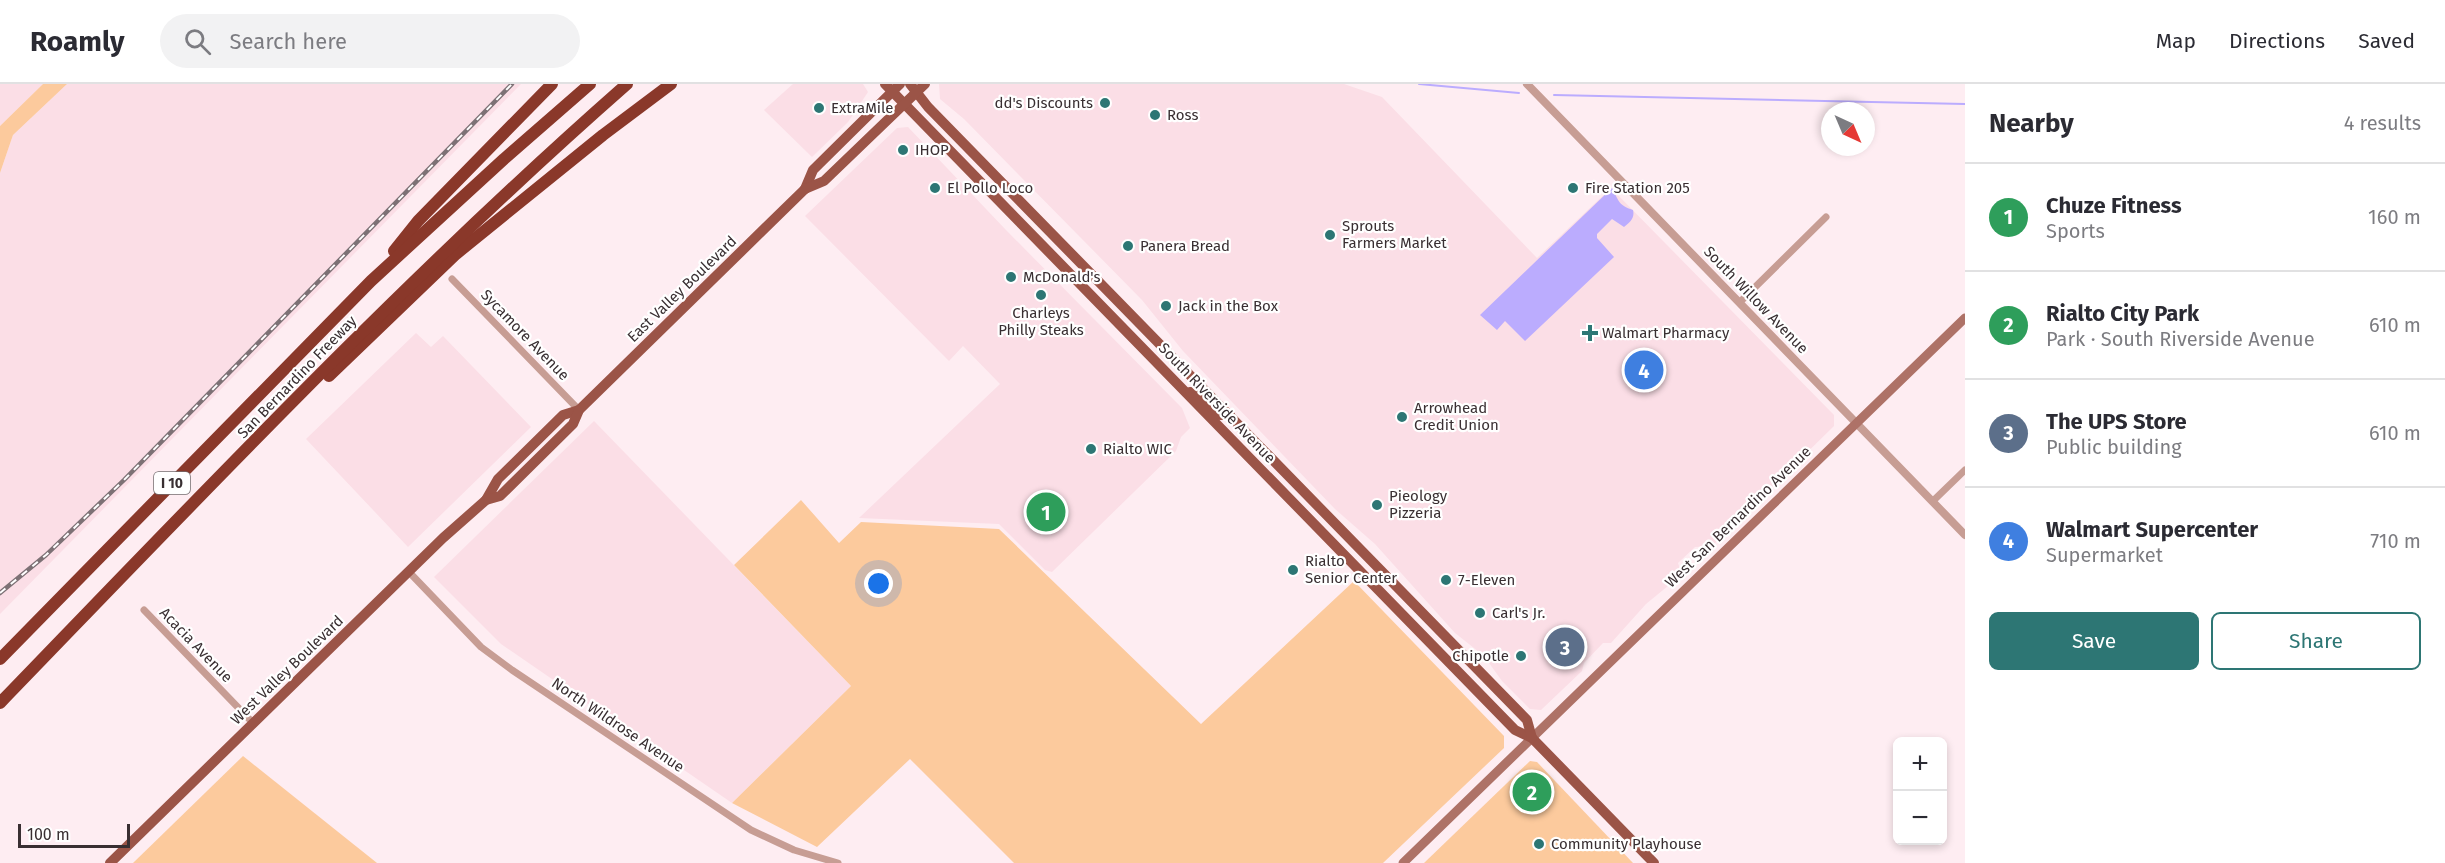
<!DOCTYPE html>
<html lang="en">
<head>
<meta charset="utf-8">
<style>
	:root { --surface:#fff; --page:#f2f2f3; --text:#2b2b33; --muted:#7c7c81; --line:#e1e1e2; --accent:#2d7674 }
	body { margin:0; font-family:"Fira Sans",sans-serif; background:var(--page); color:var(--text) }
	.controls { position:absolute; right:18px; bottom:18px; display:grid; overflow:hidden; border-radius:9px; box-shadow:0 3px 9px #0003 }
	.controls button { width:54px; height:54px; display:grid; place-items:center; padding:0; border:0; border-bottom:2px solid var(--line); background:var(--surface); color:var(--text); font:30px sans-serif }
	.compass { position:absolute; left:1821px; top:18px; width:54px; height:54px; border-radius:50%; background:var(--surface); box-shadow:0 3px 9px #0003; rotate:136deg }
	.scale { position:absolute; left:18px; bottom:15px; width:112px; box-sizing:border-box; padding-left:6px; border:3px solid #392f32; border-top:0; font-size:16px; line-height:21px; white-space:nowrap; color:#392f32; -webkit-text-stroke:4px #fff; paint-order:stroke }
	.you { position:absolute; left:879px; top:500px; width:21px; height:21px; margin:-15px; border:4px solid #fff; border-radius:50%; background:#1a73e8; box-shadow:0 0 0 9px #1a73e833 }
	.badge { display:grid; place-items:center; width:39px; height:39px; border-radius:50%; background:var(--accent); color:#fff; font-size:20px; font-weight:700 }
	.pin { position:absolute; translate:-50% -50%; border:3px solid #fff; box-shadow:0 2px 6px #0006 }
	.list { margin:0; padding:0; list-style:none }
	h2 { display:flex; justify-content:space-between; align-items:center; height:78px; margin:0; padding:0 24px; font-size:26px }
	h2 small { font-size:20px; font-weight:400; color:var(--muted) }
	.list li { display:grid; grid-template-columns:39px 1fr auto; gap:18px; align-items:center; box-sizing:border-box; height:108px; padding:0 24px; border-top:2px solid var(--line) }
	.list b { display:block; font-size:22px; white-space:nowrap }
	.list p { margin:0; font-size:20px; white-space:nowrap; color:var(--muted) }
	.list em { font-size:20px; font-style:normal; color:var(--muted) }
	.actions { display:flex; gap:12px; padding:18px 24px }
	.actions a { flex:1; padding:14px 0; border:2px solid var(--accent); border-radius:9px; text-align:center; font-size:21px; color:var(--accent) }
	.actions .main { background:var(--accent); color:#fff }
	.icon { flex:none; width:33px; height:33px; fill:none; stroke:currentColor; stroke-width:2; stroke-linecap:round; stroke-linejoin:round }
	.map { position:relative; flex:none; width:1965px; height:779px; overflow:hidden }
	header { display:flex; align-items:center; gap:36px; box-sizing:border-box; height:84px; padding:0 30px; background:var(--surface); border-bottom:2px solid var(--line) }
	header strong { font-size:28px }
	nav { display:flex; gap:33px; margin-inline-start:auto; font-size:21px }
	.search { width:420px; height:54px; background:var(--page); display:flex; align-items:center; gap:15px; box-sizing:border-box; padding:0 21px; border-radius:33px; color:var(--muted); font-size:22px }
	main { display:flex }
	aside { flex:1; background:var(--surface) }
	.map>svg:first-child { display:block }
	.built { fill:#fbdee6 }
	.green { fill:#fcca9d }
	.water { fill:#bbacfe }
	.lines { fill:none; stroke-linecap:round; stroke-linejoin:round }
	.stream { stroke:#bbacfe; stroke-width:2 }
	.minor { stroke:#c79d94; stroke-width:7 }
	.tertiary { stroke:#c79d94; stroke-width:8 }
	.secondary { stroke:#ae7267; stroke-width:9 }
	.primary { stroke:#9b5447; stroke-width:10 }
	.motorway { stroke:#8a382a; stroke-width:12 }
	.rail-casing { stroke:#7d7175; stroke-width:4.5 }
	.rail { stroke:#fff; stroke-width:2; stroke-dasharray:7; stroke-linecap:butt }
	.poi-dot { fill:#2d7674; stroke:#fff; stroke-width:2 }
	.labels { text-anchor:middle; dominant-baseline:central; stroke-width:4.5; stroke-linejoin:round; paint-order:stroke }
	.shield { fill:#fff; stroke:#746d70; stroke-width:1.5 }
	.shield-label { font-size:14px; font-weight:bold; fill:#392f32 }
	.poi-label { font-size:15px; fill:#392f32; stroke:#fff; text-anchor:start }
	.street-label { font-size:15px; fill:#392f32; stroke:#fff }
</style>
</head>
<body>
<header>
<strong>Roamly</strong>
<div class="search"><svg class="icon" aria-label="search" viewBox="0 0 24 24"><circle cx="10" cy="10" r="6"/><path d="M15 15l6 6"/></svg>Search here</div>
<nav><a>Map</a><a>Directions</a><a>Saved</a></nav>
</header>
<main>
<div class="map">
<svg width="1965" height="779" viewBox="0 0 1965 779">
	<rect width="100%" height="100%" fill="#feedf2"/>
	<g class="built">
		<polygon points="0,0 43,0 0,42"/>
		<polygon points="67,0 521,0 0,530 0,89 13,51"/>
		<polygon points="793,0 863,0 868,8 848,38 812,73 764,26"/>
		<polygon points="939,0 1344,0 1382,13 1537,174 1611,104 1834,331 1834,342 1712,462 1695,463 1678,479 1681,488 1674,497 1646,520 1611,559 1603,559 1584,579 1582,587 1541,626 1530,625 1502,597 1484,572 1455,549 1375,460 1335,425 1183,267 1142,216 964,35 940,15"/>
		<polygon points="908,43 1006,146 1182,324 1190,344 1181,353 1176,367 1052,488 1045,486 999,440 859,434 1000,300 963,262 949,277 805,132 897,44"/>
		<polygon points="416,249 431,263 443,252 531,343 408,463 306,355"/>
		<polygon points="594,337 851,602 732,719 501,560 434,493"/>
	</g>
	<g class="green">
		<polygon points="43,0 67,0 13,51 0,89 0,42"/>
		<polygon points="801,416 839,459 861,438 999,445 1201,640 1354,497 1504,652 1504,664 1383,779 1014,779 910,675 817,763 732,719 851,602 734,481"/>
		<polygon points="243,672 377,779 133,779"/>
		<polygon points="1530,677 1537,678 1633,779 1424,779"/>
	</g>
	<path class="water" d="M1612,104C1619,117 1618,121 1633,126C1635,134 1630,138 1624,143L1612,135L1597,150V154L1614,173L1525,257L1505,237L1497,246L1480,231Z"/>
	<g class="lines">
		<g class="stream">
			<polyline points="1419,0 1519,9"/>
			<polyline points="1554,11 1965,20"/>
		</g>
		<g class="minor">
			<polyline points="452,195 579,326"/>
			<polyline points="1740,218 1826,133"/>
			<polyline points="1933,417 1965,386"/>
			<polyline points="409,488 481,563 512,586 751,746 794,766 838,779"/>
			<polyline points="144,526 254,640"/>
		</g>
		<polyline class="tertiary" points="1527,0 1965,451"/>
		<polyline class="secondary" points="1403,779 1965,234"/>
		<g class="primary">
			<polyline points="885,0 1515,646 1532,654 1654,779"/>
			<polyline points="910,0 928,23 1527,636 1532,654"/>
			<polyline points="805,105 813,86 900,0"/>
			<polyline points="1190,308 1195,309 1220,331 1230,331"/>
			<polyline points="486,416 498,395 563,331 579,326"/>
			<polyline points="110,779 443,454 486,416 500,412 573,340 579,326 805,105 824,97 925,0"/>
		</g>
		<g class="motorway">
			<polyline points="394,167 418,137 552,0"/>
			<polyline points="329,292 456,170 603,51 671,0"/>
			<polyline points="0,575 371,197 504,75 590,0"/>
			<path d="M0,619C204,408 406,194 627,0"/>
		</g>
		<defs>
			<polyline id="rail" points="0,509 46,471 124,396 512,0"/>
		</defs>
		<use href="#rail" class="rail-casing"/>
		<use href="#rail" class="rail"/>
	</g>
	<g class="poi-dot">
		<circle cx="1105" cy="19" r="6"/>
		<circle cx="819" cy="24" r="6"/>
		<circle cx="1155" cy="31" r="6"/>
		<circle cx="903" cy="66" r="6"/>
		<circle cx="935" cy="104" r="6"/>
		<circle cx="1573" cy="104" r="6"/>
		<circle cx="1330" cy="151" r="6"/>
		<circle cx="1128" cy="162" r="6"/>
		<circle cx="1011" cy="193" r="6"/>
		<circle cx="1041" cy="211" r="6"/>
		<circle cx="1166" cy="222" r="6"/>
		<path d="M1587 240h6v6h6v6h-6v6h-6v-6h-6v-6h6z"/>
		<circle cx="1402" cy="333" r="6"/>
		<circle cx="1091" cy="365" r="6"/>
		<circle cx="1377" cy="421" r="6"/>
		<circle cx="1293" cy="486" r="6"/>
		<circle cx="1446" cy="496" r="6"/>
		<circle cx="1480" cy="529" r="6"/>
		<circle cx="1521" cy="572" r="6"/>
		<circle cx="1539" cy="760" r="6"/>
	</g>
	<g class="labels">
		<rect class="shield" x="154" y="388" width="36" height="22" rx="4.5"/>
		<g class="shield-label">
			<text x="172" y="399">I 10</text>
		</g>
		<g class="poi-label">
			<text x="1093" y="19" text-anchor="end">dd's Discounts</text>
			<text x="831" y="24">ExtraMile</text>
			<text x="1167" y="31">Ross</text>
			<text x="915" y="66">IHOP</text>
			<text x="947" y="104">El Pollo Loco</text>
			<text x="1585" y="104">Fire Station 205</text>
			<text x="1342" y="142">Sprouts<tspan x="1342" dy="17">Farmers Market</tspan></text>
			<text x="1140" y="162">Panera Bread</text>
			<text x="1023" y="193">McDonald's</text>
			<text x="1178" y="222">Jack in the Box</text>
			<text x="1041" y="229" text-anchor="middle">Charleys<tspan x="1041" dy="17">Philly Steaks</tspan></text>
			<text x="1602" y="249">Walmart Pharmacy</text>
			<text x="1414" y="324">Arrowhead<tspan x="1414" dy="17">Credit Union</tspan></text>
			<text x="1103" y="365">Rialto WIC</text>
			<text x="1389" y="412">Pieology<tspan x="1389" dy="17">Pizzeria</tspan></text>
			<text x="1305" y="477">Rialto<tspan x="1305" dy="17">Senior Center</tspan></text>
			<text x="1458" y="496">7-Eleven</text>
			<text x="1492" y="529">Carl's Jr.</text>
			<text x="1509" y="572" text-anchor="end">Chipotle</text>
			<text x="1551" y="760">Community Playhouse</text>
		</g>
		<g class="street-label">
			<text transform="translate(682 205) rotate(-44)">East Valley Boulevard</text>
			<text transform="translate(1756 216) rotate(46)">South Willow Avenue</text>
			<text transform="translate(525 251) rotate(46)">Sycamore Avenue</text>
			<text transform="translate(297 293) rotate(-46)">San Bernardino Freeway</text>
			<text transform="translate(1217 319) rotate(46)">South Riverside Avenue</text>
			<text transform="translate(1738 433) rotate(-44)">West San Bernardino Avenue</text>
			<text transform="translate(196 561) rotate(46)">Acacia Avenue</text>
			<text transform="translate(287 586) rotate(-44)">West Valley Boulevard</text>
			<text transform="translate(618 641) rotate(34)">North Wildrose Avenue</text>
		</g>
	</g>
</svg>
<div class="controls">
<button>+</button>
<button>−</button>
</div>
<svg class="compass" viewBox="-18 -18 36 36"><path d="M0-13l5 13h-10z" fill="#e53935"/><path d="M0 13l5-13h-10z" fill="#7c7c81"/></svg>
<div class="scale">100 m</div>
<div class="you"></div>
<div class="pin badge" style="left:1046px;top:428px;background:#2e9e5b">1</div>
<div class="pin badge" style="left:1532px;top:708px;background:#2e9e5b">2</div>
<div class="pin badge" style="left:1565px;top:563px;background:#5c6f8a">3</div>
<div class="pin badge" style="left:1644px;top:286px;background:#3f7fe0">4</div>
</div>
<aside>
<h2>Nearby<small>4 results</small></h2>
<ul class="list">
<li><span class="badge" style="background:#2e9e5b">1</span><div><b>Chuze Fitness</b><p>Sports</p></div><em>160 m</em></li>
<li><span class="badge" style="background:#2e9e5b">2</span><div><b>Rialto City Park</b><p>Park · South Riverside Avenue</p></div><em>610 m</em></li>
<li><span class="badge" style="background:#5c6f8a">3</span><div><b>The UPS Store</b><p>Public building</p></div><em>610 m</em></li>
<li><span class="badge" style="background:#3f7fe0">4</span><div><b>Walmart Supercenter</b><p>Supermarket</p></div><em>710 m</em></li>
</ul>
<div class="actions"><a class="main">Save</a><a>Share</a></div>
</aside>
</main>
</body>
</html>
